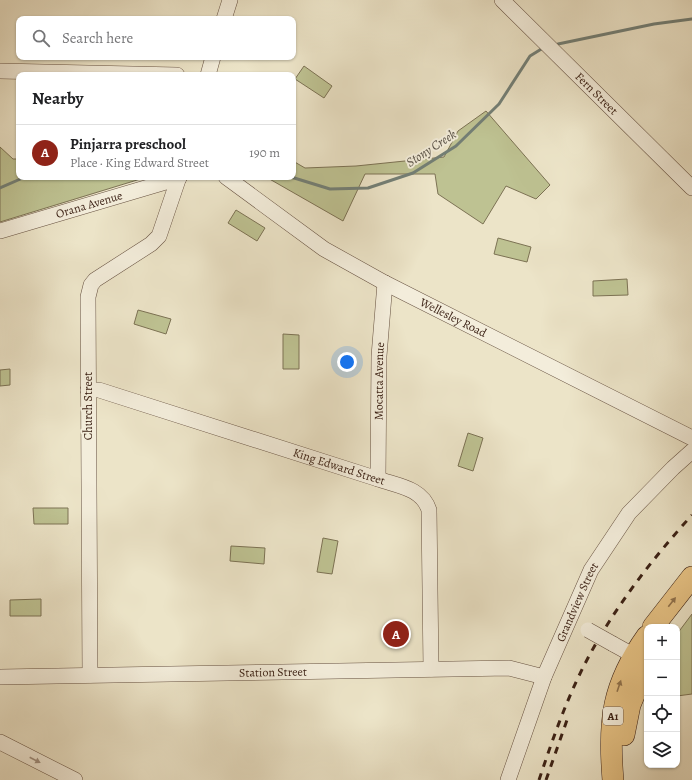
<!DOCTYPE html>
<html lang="en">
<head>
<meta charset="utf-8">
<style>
	:root { --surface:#fff; --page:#f6f6f6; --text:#202124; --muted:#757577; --line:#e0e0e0; --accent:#8f2418 }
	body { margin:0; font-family:Alegreya,serif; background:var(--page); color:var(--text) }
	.controls { position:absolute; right:12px; bottom:12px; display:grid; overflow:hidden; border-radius:8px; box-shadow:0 1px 3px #0004 }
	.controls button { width:36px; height:36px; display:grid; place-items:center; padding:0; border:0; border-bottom:1px solid var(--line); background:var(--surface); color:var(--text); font:20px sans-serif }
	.you { position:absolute; left:347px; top:362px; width:14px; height:14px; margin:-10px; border:3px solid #fff; border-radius:50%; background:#1a73e8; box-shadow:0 0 0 6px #1a73e833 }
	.badge { display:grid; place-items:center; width:26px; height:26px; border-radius:50%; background:var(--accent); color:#fff; font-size:13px; font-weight:700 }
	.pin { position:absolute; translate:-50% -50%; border:2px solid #fff; box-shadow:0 1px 4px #0006 }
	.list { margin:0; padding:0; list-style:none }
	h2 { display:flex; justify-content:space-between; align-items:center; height:52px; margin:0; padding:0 16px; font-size:17px }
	h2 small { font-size:13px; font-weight:400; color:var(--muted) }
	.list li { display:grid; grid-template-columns:26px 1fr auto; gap:12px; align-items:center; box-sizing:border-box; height:56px; padding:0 16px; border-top:1px solid var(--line) }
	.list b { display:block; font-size:15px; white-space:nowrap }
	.list p { margin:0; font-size:13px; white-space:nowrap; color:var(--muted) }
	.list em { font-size:13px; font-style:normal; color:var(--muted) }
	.icon { flex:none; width:22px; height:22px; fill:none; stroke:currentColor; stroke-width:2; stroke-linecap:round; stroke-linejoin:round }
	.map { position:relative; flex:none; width:692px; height:780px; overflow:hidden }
	.search { position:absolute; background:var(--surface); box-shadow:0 1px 3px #0004; left:16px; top:16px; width:280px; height:44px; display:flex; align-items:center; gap:10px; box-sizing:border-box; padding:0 14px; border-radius:8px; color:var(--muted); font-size:15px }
	.panel { position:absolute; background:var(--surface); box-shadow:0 1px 3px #0004; left:16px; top:72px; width:280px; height:108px; border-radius:8px }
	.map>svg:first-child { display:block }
	.green { fill:#bec292; stroke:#7c7254 }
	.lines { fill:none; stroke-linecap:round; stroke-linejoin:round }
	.stream { stroke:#737f76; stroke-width:3 }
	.minor-casing { stroke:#675242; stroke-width:16 }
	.highway-casing { stroke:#3b2115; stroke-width:22 }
	.minor { stroke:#f3eddb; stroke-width:15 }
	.highway { stroke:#e6c284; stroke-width:21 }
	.rail { stroke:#3b2115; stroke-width:3; stroke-dasharray:7 7; stroke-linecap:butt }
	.minor-bridge-casing { stroke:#675242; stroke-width:16; stroke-linecap:butt }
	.minor-bridge { stroke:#f3eddb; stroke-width:15 }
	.oneway { fill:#90724c }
	.oneway2 { fill:#a09182 }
	.labels { text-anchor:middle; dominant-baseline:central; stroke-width:4; stroke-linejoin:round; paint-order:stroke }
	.shield { fill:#f3eddb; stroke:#725e50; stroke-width:1 }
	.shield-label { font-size:11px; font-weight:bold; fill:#3b2115 }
	.street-label { font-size:12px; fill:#3b2115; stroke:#f3eddb }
	.water-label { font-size:13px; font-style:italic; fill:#575046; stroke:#f3eddb }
</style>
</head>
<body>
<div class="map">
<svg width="692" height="780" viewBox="0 0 692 780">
	<rect width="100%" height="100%" fill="#ece4c8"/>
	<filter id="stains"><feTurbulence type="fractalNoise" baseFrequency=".005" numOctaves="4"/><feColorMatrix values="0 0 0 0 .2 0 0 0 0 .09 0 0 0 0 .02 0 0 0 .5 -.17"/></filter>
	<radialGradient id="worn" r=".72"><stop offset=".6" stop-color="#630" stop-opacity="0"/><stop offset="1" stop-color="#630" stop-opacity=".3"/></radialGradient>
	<g class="green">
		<polygon points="304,66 332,86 324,98 295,79"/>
		<polygon points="486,111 550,185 536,199 506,186 483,224 438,194 435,174 365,174 343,221 266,177 293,177 293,161 305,168 356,166 444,157 458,131"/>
		<polygon points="0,147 13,159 19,159 19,177 147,177 0,222"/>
		<polygon points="236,210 265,228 257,241 228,223"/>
		<polygon points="498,238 531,247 527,262 494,254"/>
		<polygon points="627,279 628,295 593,296 593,281"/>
		<polygon points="138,310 171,319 166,334 134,324"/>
		<polygon points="283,334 299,335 299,369 283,369"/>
		<polygon points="10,369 10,385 0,386 0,370"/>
		<polygon points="468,433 483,438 473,471 458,466"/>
		<polygon points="33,508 68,508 68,524 34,524"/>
		<polygon points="323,538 338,541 332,574 317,572"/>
		<polygon points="231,546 265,548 264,564 230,561"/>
		<polygon points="41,599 41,616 10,616 10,600"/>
		<polygon points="692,614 692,694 677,696 677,634"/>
	</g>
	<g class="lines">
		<g class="stream">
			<polyline points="558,44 654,24 692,19"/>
			<polyline points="291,177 330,189 368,188 413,173 456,146 499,104 530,56 543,48"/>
			<polyline points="0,188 25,177"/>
		</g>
		<defs>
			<g id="minor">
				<path id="s1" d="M502,0L692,188"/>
				<polyline points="224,19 230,0"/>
				<polyline points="0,71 177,75"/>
				<polyline points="208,75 213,57"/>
				<path id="s2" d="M226,177L324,249L385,283L692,438"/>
				<path id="s3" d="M0,231L179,178"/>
				<path id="s4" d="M88,390H99L378,479C398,486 422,488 429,510L431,669"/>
				<path id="s5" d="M378,479L379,356L385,283"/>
				<polyline points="613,644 642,660"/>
				<polyline points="90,675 88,297 91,285 95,280 151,244 159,236 179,177"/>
				<path id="s6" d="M0,677L509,668L544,677"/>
				<polyline points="0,742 75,780"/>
				<path id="s7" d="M508,780L544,677L591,570L629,513L673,468L692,451"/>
			</g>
			<g id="highway">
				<polyline points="653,627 692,577"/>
				<polyline points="624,735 630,705 647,664"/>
				<path d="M613,780C608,721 612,685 647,636"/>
			</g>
		</defs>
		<use href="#minor" class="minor-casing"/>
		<use href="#highway" class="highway-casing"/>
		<use href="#minor" class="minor"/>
		<use href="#highway" class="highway"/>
		<g class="rail">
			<path d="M539,780C554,735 570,689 594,647C621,599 655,556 692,515"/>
			<polyline points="546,780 567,720"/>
		</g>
		<defs>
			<polyline id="minor-bridge" points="588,630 613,644"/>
		</defs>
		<use href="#minor-bridge" class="minor-bridge-casing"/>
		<use href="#minor-bridge" class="minor-bridge"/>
	</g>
	<defs><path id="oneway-solid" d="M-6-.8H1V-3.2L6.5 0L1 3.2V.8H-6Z"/></defs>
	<g class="oneway">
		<use href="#oneway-solid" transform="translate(672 602) rotate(-52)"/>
		<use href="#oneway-solid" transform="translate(619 686) rotate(-71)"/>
	</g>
	<use class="oneway2" href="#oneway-solid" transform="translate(35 760) rotate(27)"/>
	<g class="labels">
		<rect class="shield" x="603" y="707" width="20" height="18" rx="3"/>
		<g class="shield-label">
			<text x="613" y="716">A1</text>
		</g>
		<g class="street-label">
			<text stroke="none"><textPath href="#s1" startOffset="133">Fern Street</textPath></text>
			<text stroke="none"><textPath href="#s3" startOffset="93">Orana Avenue</textPath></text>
			<text stroke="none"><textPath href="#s2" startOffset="268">Wellesley Road</textPath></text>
			<text stroke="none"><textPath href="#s5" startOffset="98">Mocatta Avenue</textPath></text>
			<text transform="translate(88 406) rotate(-90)">Church Street</text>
			<text stroke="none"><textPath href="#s4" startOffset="263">King Edward Street</textPath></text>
			<text stroke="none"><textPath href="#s7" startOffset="191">Grandview Street</textPath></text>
			<text stroke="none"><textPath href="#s6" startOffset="273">Station Street</textPath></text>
		</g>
		<g class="water-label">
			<text transform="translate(431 148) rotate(-33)">Stony Creek</text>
		</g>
	</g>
	<rect width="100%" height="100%" filter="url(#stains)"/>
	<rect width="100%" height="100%" fill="url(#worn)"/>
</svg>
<div class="controls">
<button>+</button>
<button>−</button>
<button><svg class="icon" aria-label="locate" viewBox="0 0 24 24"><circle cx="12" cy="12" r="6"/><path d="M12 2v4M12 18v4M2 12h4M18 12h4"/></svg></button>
<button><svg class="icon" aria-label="layers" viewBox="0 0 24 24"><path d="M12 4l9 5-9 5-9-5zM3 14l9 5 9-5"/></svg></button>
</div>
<div class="you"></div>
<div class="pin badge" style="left:396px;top:634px">A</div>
<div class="search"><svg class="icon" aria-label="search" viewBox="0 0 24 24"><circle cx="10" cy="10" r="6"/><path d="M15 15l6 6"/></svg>Search here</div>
<section class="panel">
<h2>Nearby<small></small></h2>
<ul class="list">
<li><span class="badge">A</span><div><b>Pinjarra preschool</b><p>Place · King Edward Street</p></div><em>190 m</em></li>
</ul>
</section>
</div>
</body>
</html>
